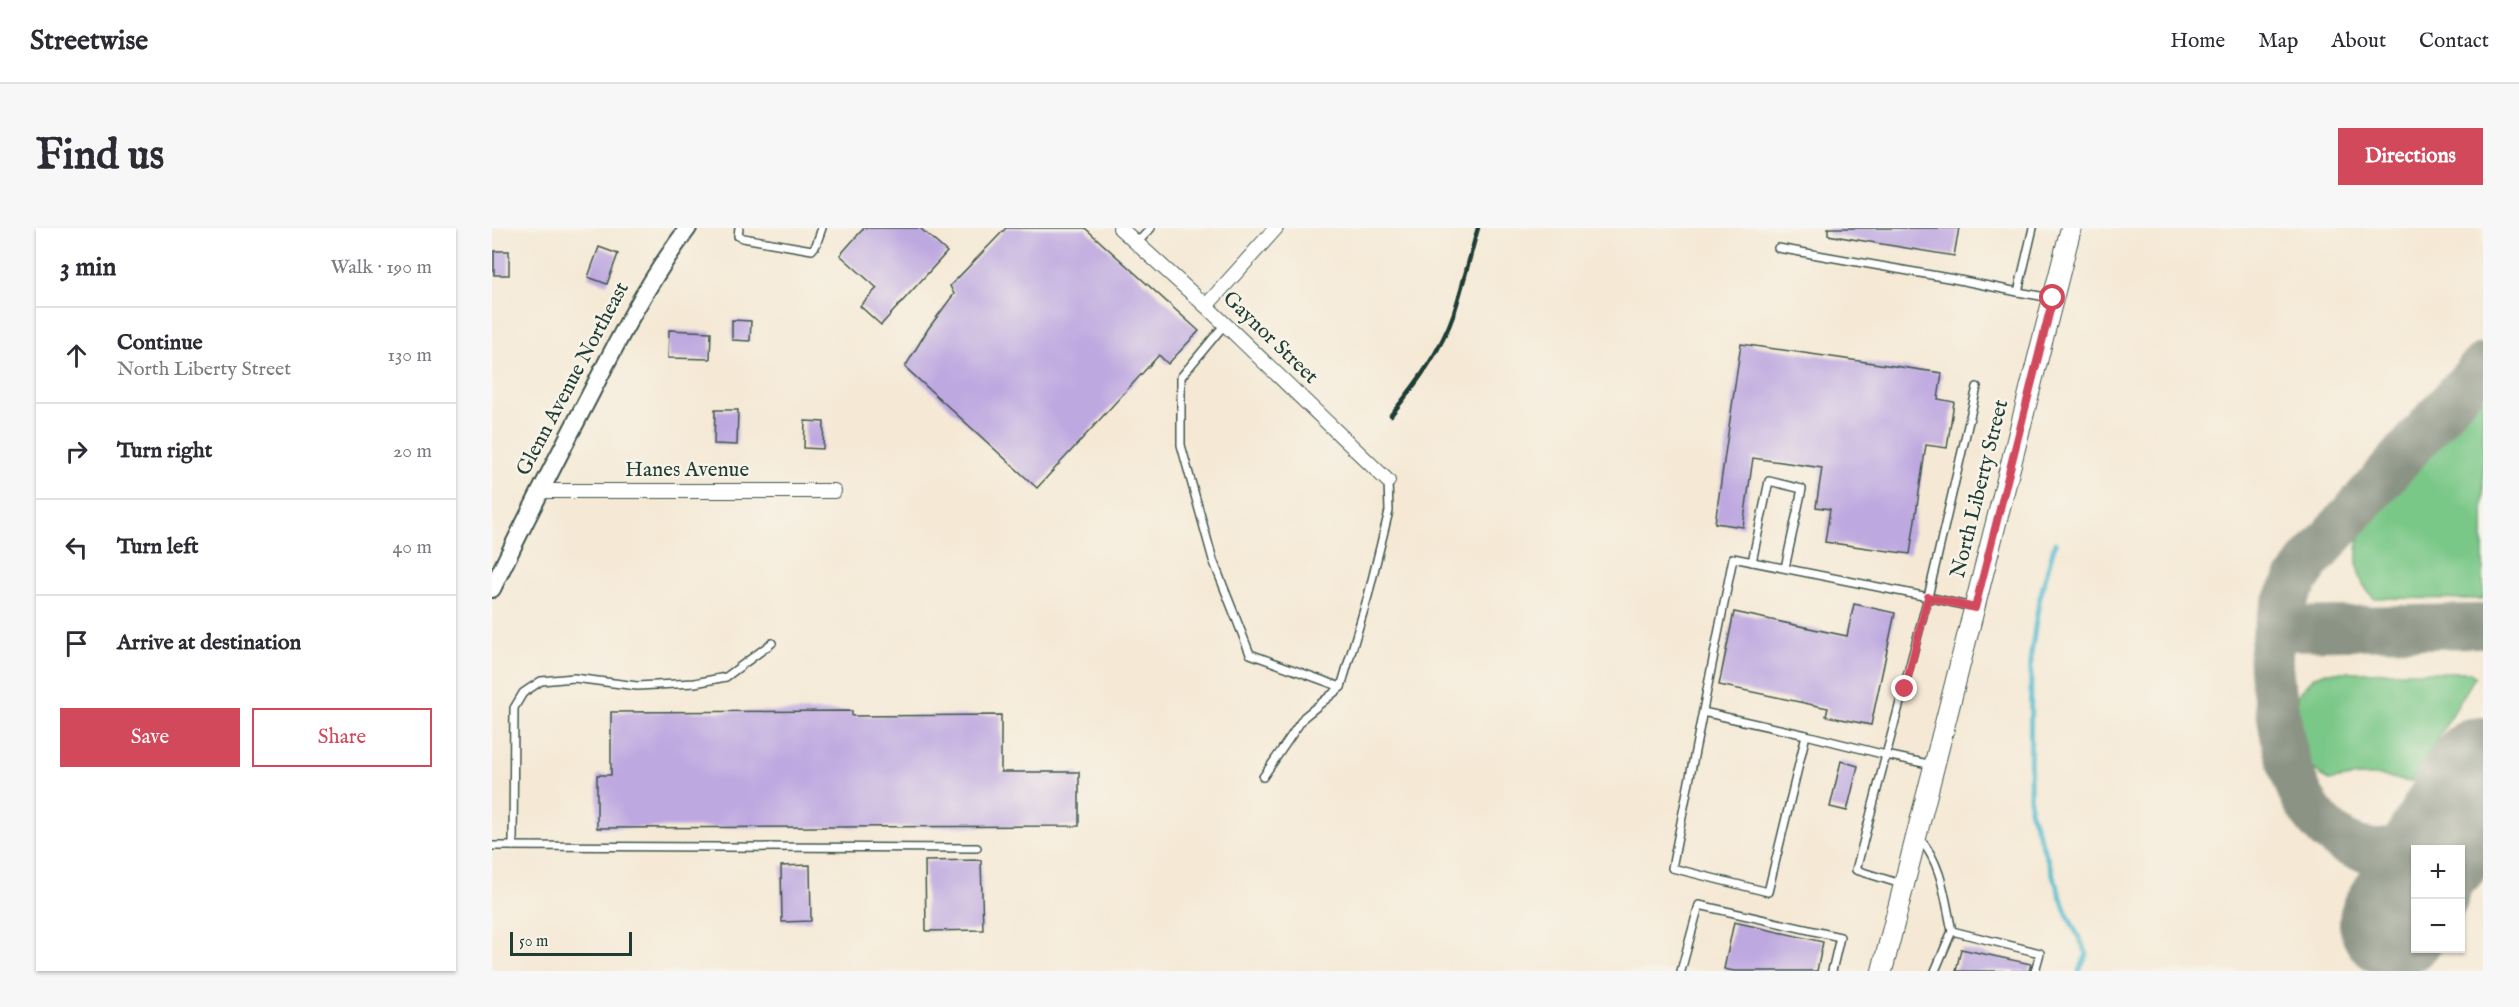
<!DOCTYPE html>
<html lang="en">
<head>
<meta charset="utf-8">
<style>
	:root { --surface:#fff; --page:#f7f7f7; --text:#2b2b33; --muted:#7c7c81; --line:#e1e1e2; --accent:#d1495b }
	body { margin:0; font-family:"IM FELL English",serif; background:var(--page); color:var(--text) }
	.controls { position:absolute; right:18px; bottom:18px; display:grid; overflow:hidden; border-radius:0px; box-shadow:0 2px 4px #0004 }
	.controls button { width:54px; height:54px; display:grid; place-items:center; padding:0; border:0; border-bottom:2px solid var(--line); background:var(--surface); color:var(--text); font:30px sans-serif }
	.scale { position:absolute; left:18px; bottom:15px; width:122px; box-sizing:border-box; padding-left:6px; border:3px solid #1f3d34; border-top:0; font-size:16px; line-height:21px; white-space:nowrap; color:#1f3d34; -webkit-text-stroke:4px #f7f3e8; paint-order:stroke }
	.stop { position:absolute; width:18px; height:18px; margin:-14px; border:4px solid #d1495b; border-radius:50%; background:#fff }
	.stop.end { background:#d1495b; border-color:#fff; box-shadow:0 2px 6px #0008 }
	.list { margin:0; padding:0; list-style:none }
	h2 { display:flex; justify-content:space-between; align-items:center; height:78px; margin:0; padding:0 24px; font-size:26px }
	h2 small { font-size:20px; font-weight:400; color:var(--muted) }
	.list li { display:grid; grid-template-columns:39px 1fr auto; gap:18px; align-items:center; box-sizing:border-box; height:96px; padding:0 24px; border-top:2px solid var(--line) }
	.list b { display:block; font-size:22px; white-space:nowrap }
	.list p { margin:0; font-size:20px; white-space:nowrap; color:var(--muted) }
	.list em { font-size:20px; font-style:normal; color:var(--muted) }
	.actions { display:flex; gap:12px; padding:18px 24px }
	.actions a { flex:1; padding:14px 0; border:2px solid var(--accent); border-radius:0px; text-align:center; font-size:21px; color:var(--accent) }
	.actions .main { background:var(--accent); color:#fff }
	.icon { flex:none; width:33px; height:33px; fill:none; stroke:currentColor; stroke-width:2; stroke-linecap:round; stroke-linejoin:round }
	.map { position:relative; flex:none; width:1991px; height:743px; overflow:hidden; border-radius:0px }
	header { display:flex; align-items:center; gap:36px; box-sizing:border-box; height:84px; padding:0 30px; background:var(--surface); border-bottom:2px solid var(--line) }
	header strong { font-size:28px }
	nav { display:flex; gap:33px; margin-inline-start:auto; font-size:21px }
	.intro { display:flex; align-items:center; justify-content:space-between; box-sizing:border-box; height:144px; padding:0 36px }
	h1 { margin:0; font-size:42px }
	.button { padding:15px 27px; border-radius:0px; background:var(--accent); color:#fff; font-size:21px; font-weight:700 }
	main { display:flex; gap:36px; padding:0 36px }
	aside { flex:1; background:var(--surface); border-radius:0px; box-shadow:0 2px 4px #0004 }
	.map>svg:first-child { display:block }
	.green { fill:#7ac888; stroke:#4c825e; stroke-width:1.5 }
	.lines { fill:none; stroke-linecap:round; stroke-linejoin:round }
	.stream { stroke:#52bbce; stroke-width:5 }
	.taxiway { stroke:#8a9384; stroke-width:44 }
	.runway { stroke:#8a9384; stroke-width:110 }
	.building { fill:#bea8e0 }
	.service-casing { stroke:#3f574c; stroke-width:10 }
	.minor-casing { stroke:#3f574c; stroke-width:16 }
	.tertiary-casing { stroke:#3f574c; stroke-width:20 }
	.secondary-casing { stroke:#3f574c; stroke-width:22 }
	.service { stroke:#fff; stroke-width:7 }
	.minor { stroke:#fff; stroke-width:14 }
	.tertiary { stroke:#fff; stroke-width:16 }
	.secondary { stroke:#fff; stroke-width:20 }
	.rail { stroke:#1f3d34; stroke-width:4.5 }
	.route { stroke:#d1495b; stroke-width:8 }
	.labels { text-anchor:middle; dominant-baseline:central; stroke-width:5; stroke-linejoin:round; paint-order:stroke }
	.street-label { font-size:21px; fill:#1f3d34; stroke:#f7f3e8 }
</style>
</head>
<body>
<header>
<strong>Streetwise</strong>
<nav><a>Home</a><a>Map</a><a>About</a><a>Contact</a></nav>
</header>
<div class="intro"><h1>Find us</h1><a class="button">Directions</a></div>
<main>
<aside>
<h2>3 min<small>Walk · 190 m</small></h2>
<ul class="list">
<li><svg class="icon" aria-label="ahead" viewBox="0 0 24 24"><path d="M12 20V5M6 11l6-6 6 6"/></svg><div><b>Continue</b><p>North Liberty Street</p></div><em>130 m</em></li>
<li><svg class="icon" aria-label="right" viewBox="0 0 24 24"><path d="M7 20v-9h11M14 6l5 5-5 5"/></svg><div><b>Turn right</b></div><em>20 m</em></li>
<li><svg class="icon" aria-label="left" viewBox="0 0 24 24"><path d="M17 20v-9H6M10 6l-5 5 5 5"/></svg><div><b>Turn left</b></div><em>40 m</em></li>
<li><svg class="icon" aria-label="arrive" viewBox="0 0 24 24"><path d="M6 21V4h12l-3 4 3 4H6"/></svg><div><b>Arrive at destination</b></div></li>
</ul>
<div class="actions"><a class="main">Save</a><a>Share</a></div>
</aside>
<div class="map">
<svg width="1991" height="743" viewBox="0 0 1991 743">
	<rect width="100%" height="100%" fill="#f7f3e8"/>
	<filter id="ink" filterUnits="userSpaceOnUse"><feTurbulence type="fractalNoise" baseFrequency=".0167" numOctaves="2"/><feDisplacementMap in="SourceGraphic" scale="12" xChannelSelector="R" yChannelSelector="G"/><feConvolveMatrix kernelMatrix="1 2 1 2 8 2 1 2 1" color-interpolation-filters="sRGB"/></filter>
	<filter id="wash" filterUnits="userSpaceOnUse"><feTurbulence type="fractalNoise" baseFrequency=".008" numOctaves="4" result="noise"/><feDisplacementMap in="SourceGraphic" scale="24" xChannelSelector="R" yChannelSelector="G"/><feGaussianBlur stdDeviation="1.35" result="paint"/><feColorMatrix in="noise" values="0 0 0 0 0 0 0 0 0 0 0 0 0 0 0 0 0 1.4 0 .05"/><feComposite in="paint" operator="in"/></filter>
	<g filter="url(#wash)">
		<rect width="100%" height="100%" fill="#f5e9d5"/>
		<g class="green">
			<path d="M1991,160V371L1882,370C1860,350 1861,316 1875,292Z"/>
			<path d="M1834,444H1977L1983,449L1920,553C1911,555 1905,551 1896,549C1877,546 1855,549 1837,553L1818,538L1805,485L1806,467L1822,449Z"/>
		</g>
		<g class="lines">
			<polyline class="stream" points="1563,315 1547,373 1539,426 1538,582 1574,684 1595,726 1587,743"/>
			<g class="taxiway">
				<polyline points="1784,401 1991,398"/>
				<path d="M1966,586C1920,627 1864,643 1821,586C1800,558 1791,517 1786,483C1783,464 1777,443 1779,424C1784,387 1796,363 1818,333L1991,137"/>
			</g>
			<g class="runway">
				<polyline points="1945,622 1991,544"/>
				<polyline points="1902,694 1924,658"/>
			</g>
		</g>
		<g id="blocks">
			<g class="building">
				<polygon points="372,0 428,0 455,24 389,97 368,78 385,60 348,27"/>
				<polygon points="514,0 593,0 707,103 676,136 667,127 545,260 413,139 436,101 462,66 458,58"/>
				<polygon points="1336,0 1467,0 1462,28 1336,7"/>
				<polygon points="107,19 126,26 115,56 96,49"/>
				<rect x="2" y="23" width="15" height="24"/>
				<polygon points="240,92 259,93 258,113 240,112"/>
				<polygon points="177,102 219,104 218,131 176,130"/>
				<polygon points="1249,116 1450,145 1446,171 1462,174 1455,220 1434,217 1418,326 1333,314 1338,281 1324,279 1330,240 1261,230 1251,299 1223,295"/>
				<polygon points="223,182 246,182 245,217 222,216"/>
				<polygon points="313,193 332,194 331,221 312,220"/>
				<polygon points="1362,376 1403,385 1379,497 1334,488 1336,480 1227,457 1242,384 1355,408"/>
				<polygon points="360,483 360,488 509,487 509,544 587,544 587,598 105,600 105,547 119,547 119,484"/>
				<polygon points="1349,533 1366,538 1355,583 1338,579"/>
				<polygon points="489,632 491,702 434,703 433,633"/>
				<polygon points="318,637 319,693 290,694 289,638"/>
				<polygon points="1242,694 1331,714 1325,743 1242,743 1232,741"/>
				<polygon points="1469,721 1539,736 1537,743 1464,743"/>
			</g>
		</g>
	</g>
	<g filter="url(#ink)">
		<use href="#blocks" fill-opacity="0" stroke="#3f574c" stroke-width="1.5"/>
		<g class="lines">
			<defs>
				<g id="service">
					<polyline points="247,0 246,8 251,10 320,22 324,17 330,0"/>
					<polyline points="1541,0 1526,64 1559,70"/>
					<polyline points="645,15 659,0"/>
					<polyline points="1286,20 1462,51 1526,64"/>
					<polyline points="733,96 689,149 689,217 721,332 758,426 849,459"/>
					<polyline points="1260,334 1277,253 1310,261 1293,340"/>
					<polyline points="1211,484 1314,507 1276,664 1180,640 1241,330 1436,369 1485,159"/>
					<polyline points="1314,507 1394,527 1436,369 1480,379"/>
					<polyline points="771,549 812,489 849,459 876,368 897,283 896,253"/>
					<path d="M1428,611C1450,636 1453,671 1460,703"/>
					<polyline points="0,618 485,620"/>
					<polyline points="21,618 22,480 31,465 49,453 82,450 145,458 203,455 234,449 280,415"/>
					<polyline points="1409,656 1364,642 1394,527 1441,537"/>
					<polyline points="1189,743 1207,677 1348,709 1340,743"/>
					<polyline points="1443,743 1460,703 1548,725 1543,743"/>
				</g>
				<g id="minor">
					<polyline points="628,0 714,78 896,253"/>
					<polyline points="714,78 784,0"/>
					<polyline points="48,263 342,263"/>
				</g>
				<path id="tertiary" d="M0,361C32,295 65,230 99,165C128,108 157,52 196,0"/>
				<polyline id="secondary" points="1390,743 1579,0"/>
			</defs>
			<use href="#service" class="service-casing"/>
			<use href="#minor" class="minor-casing"/>
			<use href="#tertiary" class="tertiary-casing"/>
			<use href="#secondary" class="secondary-casing"/>
			<use href="#service" class="service"/>
			<use href="#minor" class="minor"/>
			<use href="#tertiary" class="tertiary"/>
			<use href="#secondary" class="secondary"/>
			<path class="rail" d="M899,187C924,156 949,123 962,85C971,57 978,28 986,0"/>
		</g>
	</g>
	<g class="lines" filter="url(#ink)">
		<polyline class="route" points="1413,461 1436,369 1483,380 1561,70"/>
	</g>
	<g class="labels">
		<g class="street-label">
			<text transform="translate(778 110) rotate(44)">Gaynor Street</text>
			<text transform="translate(81 151) rotate(-62)">Glenn Avenue Northeast</text>
			<text x="195" y="242">Hanes Avenue</text>
			<text transform="translate(1488 261) rotate(-76)">North Liberty Street</text>
		</g>
	</g>
</svg>
<div class="controls">
<button>+</button>
<button>−</button>
</div>
<div class="scale">50 m</div>
<div class="stop" style="left:1561px;top:70px"></div>
<div class="stop end" style="left:1413px;top:461px"></div>
</div>
</main>
</body>
</html>
